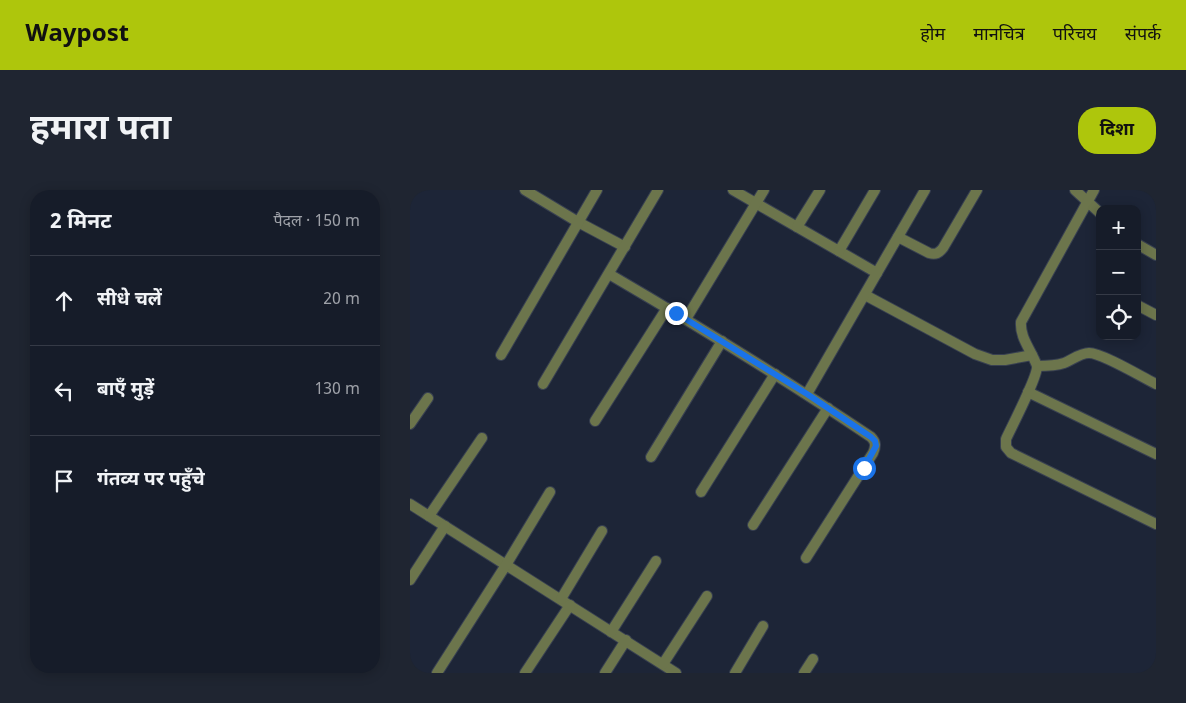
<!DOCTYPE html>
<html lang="hi">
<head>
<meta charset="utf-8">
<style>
	:root { --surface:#161c29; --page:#1f2531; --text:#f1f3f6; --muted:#9ea1a8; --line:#353a46; --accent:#aec60c }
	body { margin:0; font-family:Georgia,"Noto Sans Devanagari",serif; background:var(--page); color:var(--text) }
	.controls { position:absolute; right:15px; top:15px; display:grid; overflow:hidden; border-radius:10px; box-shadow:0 2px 12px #0003 }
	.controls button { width:45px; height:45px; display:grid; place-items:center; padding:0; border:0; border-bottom:1px solid var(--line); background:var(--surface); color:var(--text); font:25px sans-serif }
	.stop { position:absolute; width:15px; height:15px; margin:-11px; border:4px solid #1a73e8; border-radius:50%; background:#fff }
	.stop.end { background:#1a73e8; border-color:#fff; box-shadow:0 1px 5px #0008 }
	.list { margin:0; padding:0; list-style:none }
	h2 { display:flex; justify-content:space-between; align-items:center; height:65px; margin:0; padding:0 20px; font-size:21px }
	h2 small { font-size:16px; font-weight:400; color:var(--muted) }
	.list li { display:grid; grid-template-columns:32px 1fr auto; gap:15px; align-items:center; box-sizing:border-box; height:90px; padding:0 20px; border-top:1px solid var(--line) }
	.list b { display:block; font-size:19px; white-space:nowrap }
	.list em { font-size:16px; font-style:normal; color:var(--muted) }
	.icon { flex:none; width:28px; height:28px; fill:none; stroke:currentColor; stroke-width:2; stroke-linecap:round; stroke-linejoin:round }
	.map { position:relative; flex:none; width:746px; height:483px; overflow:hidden; border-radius:20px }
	header { display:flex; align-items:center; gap:30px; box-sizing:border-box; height:70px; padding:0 25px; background:var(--accent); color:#111 }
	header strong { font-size:24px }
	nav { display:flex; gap:28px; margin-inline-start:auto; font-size:18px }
	.intro { display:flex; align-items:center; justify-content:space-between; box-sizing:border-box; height:120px; padding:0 30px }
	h1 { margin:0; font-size:35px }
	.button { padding:12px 22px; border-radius:20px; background:var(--accent); color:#111; font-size:18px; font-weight:700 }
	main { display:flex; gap:30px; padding:0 30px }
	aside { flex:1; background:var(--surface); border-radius:20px; box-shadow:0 2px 12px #0003 }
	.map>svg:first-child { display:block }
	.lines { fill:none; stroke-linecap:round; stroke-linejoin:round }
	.minor-casing { stroke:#384051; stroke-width:12 }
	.minor { stroke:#6c754c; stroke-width:10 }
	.route { stroke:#1a73e8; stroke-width:6 }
</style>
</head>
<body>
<header>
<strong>Waypost</strong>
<nav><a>होम</a><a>मानचित्र</a><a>परिचय</a><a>संपर्क</a></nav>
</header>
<div class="intro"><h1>हमारा पता</h1><a class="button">दिशा</a></div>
<main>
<aside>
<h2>2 मिनट<small>पैदल · 150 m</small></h2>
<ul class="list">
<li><svg class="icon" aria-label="ahead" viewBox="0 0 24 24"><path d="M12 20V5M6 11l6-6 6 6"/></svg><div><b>सीधे चलें</b></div><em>20 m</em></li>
<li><svg class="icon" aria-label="left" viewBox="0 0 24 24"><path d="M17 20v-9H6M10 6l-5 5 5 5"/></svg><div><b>बाएँ मुड़ें</b></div><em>130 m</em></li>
<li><svg class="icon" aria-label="arrive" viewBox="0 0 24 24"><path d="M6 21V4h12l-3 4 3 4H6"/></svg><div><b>गंतव्य पर पहुँचे</b></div></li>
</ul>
</aside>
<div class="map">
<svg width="746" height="483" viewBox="0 0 746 483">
	<rect width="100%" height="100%" fill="#1d2537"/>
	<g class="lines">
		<defs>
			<g id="minor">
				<polyline points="115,0 168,32 215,57"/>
				<polyline points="323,0 467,83"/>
				<polyline points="665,0 690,23"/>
				<path d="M684,0L611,132C610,146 618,156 624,169C625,171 626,173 627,176C628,186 602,236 596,249V257L601,263L746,334"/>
				<polyline points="387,37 410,0"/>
				<path d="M488,47L519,63C526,65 529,63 533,58L567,0"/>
				<polyline points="727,54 746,65"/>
				<polyline points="429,61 465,0"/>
				<path d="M199,84C288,136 375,189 461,247C466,252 466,256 463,263L396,368"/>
				<polyline points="455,105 565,164 582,170 595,170 622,165"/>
				<polyline points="727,115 746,125"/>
				<polyline points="276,129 354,0"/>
				<polyline points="91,165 187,0"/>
				<path d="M627,176C636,176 645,176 654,173C662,170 670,163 679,163C692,163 732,187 746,194"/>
				<polyline points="133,194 248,0"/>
				<polyline points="618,202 746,264"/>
				<polyline points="397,204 515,0"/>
				<polyline points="185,231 257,118"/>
				<polyline points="0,234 18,208"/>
				<polyline points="241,267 312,151"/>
				<polyline points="291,302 365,184"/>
				<polyline points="0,314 266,483"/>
				<polyline points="19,326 72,248"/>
				<polyline points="343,335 418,218"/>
				<polyline points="0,390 35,336"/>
				<polyline points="151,409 192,341"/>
				<polyline points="201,442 246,371"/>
				<polyline points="253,474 297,406"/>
				<polyline points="27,483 96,375 140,302"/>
				<polyline points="115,483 160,415"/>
				<polyline points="195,483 216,450"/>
				<polyline points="325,483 353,436"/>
				<polyline points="394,483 403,469"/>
			</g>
		</defs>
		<use href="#minor" class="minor-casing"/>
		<use href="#minor" class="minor"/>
	</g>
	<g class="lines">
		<polyline class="route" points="266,123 397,204 461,247 465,251 466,256 454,278"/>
	</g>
</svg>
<div class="controls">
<button>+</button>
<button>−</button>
<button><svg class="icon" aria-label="locate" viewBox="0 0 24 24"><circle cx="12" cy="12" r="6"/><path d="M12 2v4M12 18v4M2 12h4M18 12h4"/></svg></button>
</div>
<div class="stop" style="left:454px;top:278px"></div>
<div class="stop end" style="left:266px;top:123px"></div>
</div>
</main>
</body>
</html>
